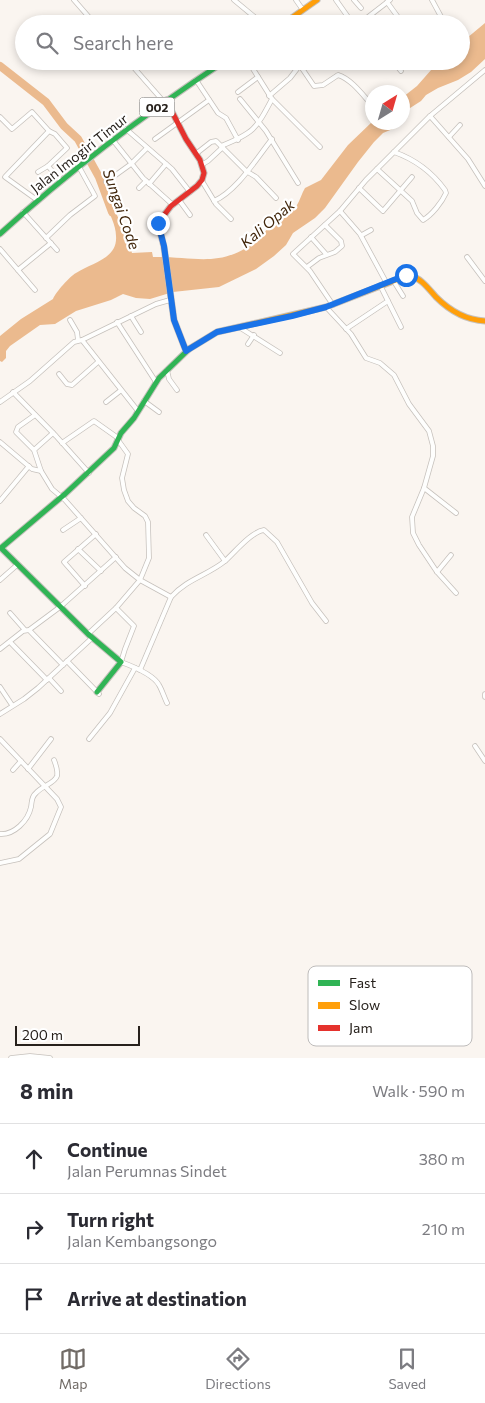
<!DOCTYPE html>
<html lang="en">
<head>
<meta charset="utf-8">
<style>
	:root { --surface:#fff; --page:#f7f7f7; --text:#2b2b33; --muted:#7c7c81; --line:#e1e1e2; --accent:#716b66 }
	body { margin:0; font-family:Commissioner,sans-serif; background:var(--page); color:var(--text) }
	.compass { position:absolute; left:365px; top:85px; width:45px; height:45px; border-radius:50%; background:var(--surface); box-shadow:0 2px 8px #0003; rotate:37deg }
	.scale { position:absolute; left:15px; bottom:12px; width:125px; box-sizing:border-box; padding-left:5px; border:2px solid #27211c; border-top:0; font-size:14px; line-height:18px; white-space:nowrap; color:#27211c; -webkit-text-stroke:4px #fff; paint-order:stroke }
	.stop { position:absolute; width:15px; height:15px; margin:-11px; border:4px solid #1a73e8; border-radius:50%; background:#fff }
	.stop.end { background:#1a73e8; border-color:#fff; box-shadow:0 1px 5px #0008 }
	.list { margin:0; padding:0; list-style:none }
	h2 { display:flex; justify-content:space-between; align-items:center; height:65px; margin:0; padding:0 20px; font-size:21px }
	h2 small { font-size:16px; font-weight:400; color:var(--muted) }
	.list li { display:grid; grid-template-columns:32px 1fr auto; gap:15px; align-items:center; box-sizing:border-box; height:70px; padding:0 20px; border-top:1px solid var(--line) }
	.list b { display:block; font-size:19px; white-space:nowrap }
	.list p { margin:0; font-size:16px; white-space:nowrap; color:var(--muted) }
	.list em { font-size:16px; font-style:normal; color:var(--muted) }
	.icon { flex:none; width:28px; height:28px; fill:none; stroke:currentColor; stroke-width:2; stroke-linecap:round; stroke-linejoin:round }
	.map { position:relative; flex:none; width:485px; height:1058px; overflow:hidden }
	.search { position:absolute; background:var(--surface); box-shadow:0 2px 8px #0003; left:15px; right:15px; top:15px; height:55px; display:flex; align-items:center; gap:12px; box-sizing:border-box; padding:0 18px; border-radius:28px; color:var(--muted); font-size:19px }
	.sheet { height:275px; background:var(--surface) }
	nav { display:flex; justify-content:space-around; align-items:center; box-sizing:border-box; height:70px; border-top:1px solid var(--line); background:var(--surface); font-size:14px; color:var(--muted) }
	nav a { display:grid; justify-items:center; gap:2px }
	nav .on { color:var(--accent) }
	.map>svg:first-child { display:block }
	.water { fill:#ebba8e }
	.lines { fill:none; stroke-linecap:round; stroke-linejoin:round }
	.river { stroke:#ebba8e; stroke-width:8 }
	.street-casing { stroke:#c6c1bc; stroke-width:5.5 }
	.fast-casing { stroke:#c6c1bc; stroke-width:7 }
	.slow-casing { stroke:#c6c1bc; stroke-width:7 }
	.jam-casing { stroke:#c6c1bc; stroke-width:7 }
	.street { stroke:#fefefd; stroke-width:4 }
	.fast { stroke:#30b455; stroke-width:5 }
	.slow { stroke:#ff9f0a; stroke-width:5 }
	.jam { stroke:#e5322d; stroke-width:5 }
	.route { stroke:#1a73e8; stroke-width:6 }
	.labels { text-anchor:middle; dominant-baseline:central; stroke-width:4.5; stroke-linejoin:round; paint-order:stroke }
	.shield { fill:#fff; stroke:#686460; stroke-width:1 }
	.shield-label { font-size:12px; font-weight:bold; fill:#27211c }
	.street-label { font-size:14px; fill:#27211c; stroke:#fff }
	.water-label { font-size:15px; font-style:italic; fill:#40250a; stroke:#fff }
	.key { fill:#fff; stroke:#bebcbb; stroke-width:1 }
	.key-label { font-size:14px; fill:#27211c }
</style>
</head>
<body>
<div class="map">
<svg width="485" height="1058" viewBox="0 0 485 1058">
	<rect width="100%" height="100%" fill="#faf5f0"/>
	<g class="water">
		<polygon points="485,23 485,59 471,72 458,80 438,88 426,95 421,101 407,110 403,117 403,97 417,86 439,61 461,61 461,43"/>
		<path d="M372,122L399,123L395,128L383,133L374,142L358,162L325,208L315,218L293,233L286,245L274,256L256,269L219,287L173,292L150,299L136,298L123,294L111,300L76,311L55,324L40,325L10,346L6,351V358L2,362L0,361V336L21,319L53,299C56,292 69,277 76,273C91,263 118,259 116,236C116,225 109,213 105,202L112,204L125,233L132,253L152,252L153,257C194,256 220,269 256,241C261,237 265,231 270,227C278,220 291,215 297,205C300,200 302,193 305,188L321,180L348,145Z"/>
	</g>
	<g class="lines">
		<polyline class="river" points="0,66 46,102 64,126 78,139 99,177 112,212"/>
		<defs>
			<g id="street">
				<polyline points="74,0 95,24"/>
				<polyline points="234,0 263,24"/>
				<polyline points="296,0 303,10"/>
				<polyline points="336,0 353,24"/>
				<polyline points="354,0 361,8"/>
				<polyline points="432,0 445,24"/>
				<polyline points="387,2 403,24"/>
				<polyline points="359,24 390,0"/>
				<polyline points="128,61 164,102"/>
				<path d="M297,61L314,86L323,85L338,75C351,79 362,94 371,104"/>
				<polyline points="345,61 350,67"/>
				<polyline points="375,61 375,62"/>
				<polyline points="393,61 401,71"/>
				<polyline points="196,80 218,113 226,118 238,140"/>
				<polyline points="238,92 258,77"/>
				<polyline points="269,96 290,78 303,61"/>
				<polyline points="240,99 266,131 298,183"/>
				<polyline points="272,99 320,147"/>
				<polyline points="430,116 468,159 485,186"/>
				<polyline points="0,117 12,129 32,112 49,131 55,134 67,148 48,166 60,180"/>
				<polyline points="126,129 172,169 190,192"/>
				<polyline points="449,137 460,125"/>
				<polyline points="112,139 143,178 173,205"/>
				<polyline points="155,139 209,100"/>
				<path d="M221,146C254,133 256,129 272,99L248,61"/>
				<polyline points="197,153 211,142 216,141 246,171 256,177 276,198"/>
				<polyline points="203,164 208,161 223,147"/>
				<path d="M377,169L412,201L417,213L423,220C432,215 442,202 446,193L445,190C432,172 414,159 394,152"/>
				<polyline points="38,172 48,166"/>
				<polyline points="202,181 216,204 231,219"/>
				<polyline points="106,182 131,164 147,148"/>
				<polyline points="149,184 166,164"/>
				<polyline points="139,188 146,181"/>
				<polyline points="359,188 383,211 412,177"/>
				<polyline points="37,200 5,177 49,131"/>
				<polyline points="179,200 190,215"/>
				<path d="M214,201C237,191 256,159 272,139"/>
				<polyline points="340,211 360,234 386,282"/>
				<polyline points="23,212 57,250"/>
				<polyline points="362,235 371,230"/>
				<polyline points="311,237 326,254"/>
				<polyline points="46,238 70,215 95,196 78,165"/>
				<polyline points="0,249 35,290"/>
				<polyline points="467,257 485,281"/>
				<polyline points="307,267 319,258 335,252 342,246 341,241 325,225"/>
				<polyline points="18,270 51,243"/>
				<polyline points="393,280 403,296"/>
				<polyline points="388,301 401,327"/>
				<polyline points="333,305 310,271 293,254 340,211 366,180 430,116 485,70"/>
				<polyline points="326,307 351,334 366,358 380,363 394,375 409,404 429,431 433,446 433,456 424,488 412,517 413,533 419,545 437,572 456,593"/>
				<polyline points="131,316 141,332"/>
				<polyline points="70,320 77,332 78,340"/>
				<polyline points="117,322 156,382"/>
				<polyline points="239,327 280,353"/>
				<polyline points="346,329 388,301 380,285"/>
				<polyline points="82,340 138,411"/>
				<polyline points="248,344 254,335"/>
				<polyline points="167,370 169,379 177,390"/>
				<polyline points="59,374 67,384 72,385 98,362"/>
				<polyline points="13,392 56,436 89,473"/>
				<polyline points="144,401 159,412"/>
				<polyline points="0,402 30,381 74,342 82,340 156,304 170,300"/>
				<polyline points="106,402 120,391"/>
				<polyline points="35,415 18,427 16,432 34,450 41,471"/>
				<polyline points="118,440 128,454 122,478 124,490 128,501 134,508 145,516 148,522 149,558 140,580 171,597"/>
				<path d="M0,442L32,469L41,471L52,489L65,500L125,568L140,580L116,608L134,626L125,649L121,662C132,666 153,674 159,685C162,690 164,697 167,703"/>
				<polyline points="62,443 94,421 118,438"/>
				<polyline points="34,450 53,433"/>
				<polyline points="424,488 456,513"/>
				<polyline points="0,501 29,466"/>
				<polyline points="63,530 81,518"/>
				<polyline points="78,549 101,571"/>
				<path d="M225,561C235,552 251,532 264,530L277,542L312,603L326,621"/>
				<polyline points="437,572 451,555"/>
				<polyline points="0,580 17,565"/>
				<polyline points="85,586 64,562 96,534"/>
				<polyline points="10,613 25,630"/>
				<polyline points="29,630 63,665"/>
				<polyline points="88,634 116,608"/>
				<polyline points="10,642 47,680"/>
				<polyline points="0,649 23,631 29,630 60,607 116,557"/>
				<polyline points="67,661 99,694"/>
				<path d="M140,670L171,597C187,579 208,575 225,561L206,535"/>
				<polyline points="49,678 61,691"/>
				<polyline points="0,687 12,705"/>
				<polyline points="485,694 485,697"/>
				<polyline points="0,714 24,699 38,688 92,638"/>
				<polyline points="0,739 57,799 61,807 50,834 19,859 0,863"/>
				<polyline points="89,739 110,713 135,668"/>
				<polyline points="475,746 485,761"/>
				<polyline points="28,769 51,739"/>
				<polyline points="13,770 21,761"/>
				<path d="M0,834C14,835 28,821 31,807C32,802 31,797 36,793C42,786 55,783 57,776C58,771 56,765 54,760"/>
				<polyline points="11,1058 30,1056 50,1058"/>
			</g>
			<g id="fast">
				<path d="M0,234C70,170 146,113 225,61"/>
				<polyline points="97,692 121,662 88,634 1,548 65,494 114,448 121,433 134,418 159,378 189,349"/>
			</g>
			<g id="slow">
				<polyline points="283,24 317,0"/>
				<path d="M189,349L217,332L326,307L409,275C421,278 428,288 436,297C450,311 465,320 485,321"/>
			</g>
			<polyline id="jam" points="166,100 186,139 200,160 204,173 202,180 197,186 171,206 158,223 164,247 174,320 186,351"/>
		</defs>
		<use href="#street" class="street-casing"/>
		<use href="#fast" class="fast-casing"/>
		<use href="#slow" class="slow-casing"/>
		<use href="#jam" class="jam-casing"/>
		<use href="#street" class="street"/>
		<use href="#fast" class="fast"/>
		<use href="#slow" class="slow"/>
		<use href="#jam" class="jam"/>
	</g>
	<g class="lines">
		<polyline class="route" points="158,223 164,246 174,320 186,351 217,332 292,316 326,307 406,275"/>
	</g>
	<g class="labels">
		<rect class="shield" x="139.5" y="97.5" width="35" height="19" rx="4"/>
		<g class="shield-label">
			<text x="157" y="107">002</text>
		</g>
		<g class="street-label">
			<text transform="translate(79 153) rotate(-38)">Jalan Imogiri Timur</text>
		</g>
		<g class="water-label">
			<text transform="translate(122 209) rotate(71)">Sungai Code</text>
			<text transform="translate(267 223) rotate(-40)">Kali Opak</text>
		</g>
	</g>
	<rect x="308" y="966" width="164" height="80" rx="8" class="key"/>
	<rect x="318" y="980" width="22" height="6" fill="#30b455"/>
	<rect x="318" y="1002" width="22" height="7" fill="#ff9f0a"/>
	<rect x="318" y="1025" width="22" height="6" fill="#e5322d"/>
	<g class="key-label">
		<text x="349" y="988">Fast</text>
		<text x="349" y="1010">Slow</text>
		<text x="349" y="1033">Jam</text>
	</g>
</svg>
<svg class="compass" viewBox="-18 -18 36 36"><path d="M0-13l5 13h-10z" fill="#e53935"/><path d="M0 13l5-13h-10z" fill="#7c7c81"/></svg>
<div class="scale">200 m</div>
<div class="stop" style="left:406px;top:275px"></div>
<div class="stop end" style="left:158px;top:223px"></div>
<div class="search"><svg class="icon" aria-label="search" viewBox="0 0 24 24"><circle cx="10" cy="10" r="6"/><path d="M15 15l6 6"/></svg>Search here</div>
</div>
<section class="sheet">
<h2>8 min<small>Walk · 590 m</small></h2>
<ul class="list">
<li><svg class="icon" aria-label="ahead" viewBox="0 0 24 24"><path d="M12 20V5M6 11l6-6 6 6"/></svg><div><b>Continue</b><p>Jalan Perumnas Sindet</p></div><em>380 m</em></li>
<li><svg class="icon" aria-label="right" viewBox="0 0 24 24"><path d="M7 20v-9h11M14 6l5 5-5 5"/></svg><div><b>Turn right</b><p>Jalan Kembangsongo</p></div><em>210 m</em></li>
<li><svg class="icon" aria-label="arrive" viewBox="0 0 24 24"><path d="M6 21V4h12l-3 4 3 4H6"/></svg><div><b>Arrive at destination</b></div></li>
</ul>
</section>
<nav>
<a class="on"><svg class="icon" aria-label="map" viewBox="0 0 24 24"><path d="M3 6l6-2 6 2 6-2v14l-6 2-6-2-6 2zM9 4v14M15 6v14"/></svg>Map</a>
<a><svg class="icon" aria-label="directions" viewBox="0 0 24 24"><path d="M12 3l9 9-9 9-9-9zM9 14v-3h6M13 9l2 2-2 2"/></svg>Directions</a>
<a><svg class="icon" aria-label="saved" viewBox="0 0 24 24"><path d="M7 4h10v16l-5-4-5 4z"/></svg>Saved</a>
</nav>
</body>
</html>
